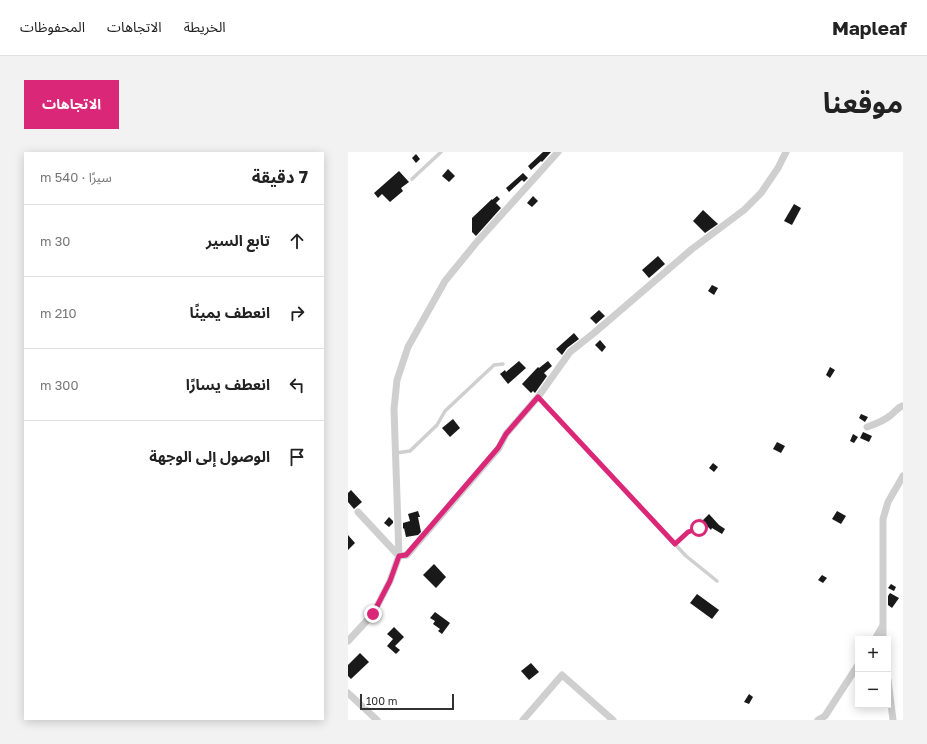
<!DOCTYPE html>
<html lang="ar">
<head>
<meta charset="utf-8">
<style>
	:root { --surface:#fff; --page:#f2f2f2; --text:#222; --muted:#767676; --line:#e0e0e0; --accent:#db2777 }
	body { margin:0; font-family:"Golos Text","Noto Sans Arabic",sans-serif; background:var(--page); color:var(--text); direction:rtl }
	.controls { position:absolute; right:12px; bottom:12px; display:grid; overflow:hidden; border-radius:0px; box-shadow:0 2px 10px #0003 }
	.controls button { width:36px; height:36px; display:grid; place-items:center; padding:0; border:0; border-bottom:1px solid var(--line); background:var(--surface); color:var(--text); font:20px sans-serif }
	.scale { position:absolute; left:12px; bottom:10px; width:94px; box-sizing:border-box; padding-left:4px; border:2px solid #323232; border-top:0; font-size:11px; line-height:14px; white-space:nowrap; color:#323232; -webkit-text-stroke:3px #fff; paint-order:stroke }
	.stop { position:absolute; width:12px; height:12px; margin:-9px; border:3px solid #db2777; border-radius:50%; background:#fff }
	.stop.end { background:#db2777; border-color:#fff; box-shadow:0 1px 4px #0008 }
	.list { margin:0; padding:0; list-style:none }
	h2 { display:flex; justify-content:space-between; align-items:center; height:52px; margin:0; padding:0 16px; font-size:17px }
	h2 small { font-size:13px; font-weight:400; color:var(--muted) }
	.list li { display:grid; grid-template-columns:26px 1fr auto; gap:12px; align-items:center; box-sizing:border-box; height:72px; padding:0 16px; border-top:1px solid var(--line) }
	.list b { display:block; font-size:15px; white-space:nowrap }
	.list em { font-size:13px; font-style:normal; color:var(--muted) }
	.icon { flex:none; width:22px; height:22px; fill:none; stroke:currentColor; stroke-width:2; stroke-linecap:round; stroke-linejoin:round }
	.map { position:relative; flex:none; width:555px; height:568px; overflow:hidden; direction:ltr; border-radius:0px }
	header { display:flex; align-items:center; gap:24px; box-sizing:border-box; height:56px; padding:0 20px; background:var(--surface); border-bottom:1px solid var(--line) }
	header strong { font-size:19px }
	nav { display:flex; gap:22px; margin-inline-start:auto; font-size:14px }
	.intro { display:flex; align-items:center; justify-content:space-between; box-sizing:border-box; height:96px; padding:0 24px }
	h1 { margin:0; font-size:28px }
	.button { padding:10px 18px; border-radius:0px; background:var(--accent); color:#fff; font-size:14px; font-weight:700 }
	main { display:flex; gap:24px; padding:0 24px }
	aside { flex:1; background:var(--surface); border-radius:0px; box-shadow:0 2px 10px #0003 }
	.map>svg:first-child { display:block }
	.building { fill:#191919 }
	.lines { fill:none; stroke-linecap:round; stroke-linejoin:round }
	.service { stroke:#cfcfcf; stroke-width:3.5 }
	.minor { stroke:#cfcfcf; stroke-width:7 }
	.route { stroke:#db2777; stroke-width:5 }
</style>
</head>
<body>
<header>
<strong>Mapleaf</strong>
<nav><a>الخريطة</a><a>الاتجاهات</a><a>المحفوظات</a></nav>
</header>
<div class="intro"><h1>موقعنا</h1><a class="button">الاتجاهات</a></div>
<main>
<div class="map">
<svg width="555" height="568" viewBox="0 0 555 568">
	<rect width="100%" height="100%" fill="#fff"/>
	<g class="building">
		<polygon points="195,0 203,0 194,10 193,9 183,18 180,14"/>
		<polygon points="68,2 72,7 68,11 64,6"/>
		<polygon points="100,17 107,24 101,30 94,24"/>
		<polygon points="51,19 61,30 53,36 55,39 42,50 34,42 30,46 26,41"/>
		<polygon points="175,21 180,26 176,30 174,28 161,40 158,36"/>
		<polygon points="149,44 152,47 148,51 153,56 128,84 124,80 124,66 144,47 144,48"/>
		<polygon points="185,44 190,49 184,55 179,51"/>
		<polygon points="446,52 453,56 444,73 436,69"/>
		<polygon points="355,58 370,72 357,81 345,69"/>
		<polygon points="310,104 317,112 301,126 294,118"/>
		<polygon points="364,133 370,136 366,143 360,139"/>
		<polygon points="251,158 257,164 248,172 242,166"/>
		<polygon points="226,181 231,187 219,196 214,203 208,197"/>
		<polygon points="252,188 258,195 254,200 247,193"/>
		<polygon points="171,209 178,216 160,232 152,222 157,218 158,220"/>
		<polygon points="200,209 204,214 196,221 199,224 187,241 185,239 183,241 174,232 190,215 191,216"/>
		<polygon points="482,215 487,218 482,226 478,223"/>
		<polygon points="513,262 520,265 517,270 511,266"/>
		<polygon points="105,267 112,276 102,285 94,276"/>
		<polygon points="515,280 524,284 521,290 512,286"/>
		<polygon points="505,282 510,285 506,291 502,289"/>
		<polygon points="429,290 437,294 433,301 425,297"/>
		<polygon points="365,311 370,315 366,320 361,316"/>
		<polygon points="3,338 14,350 6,357 0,350 0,341"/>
		<polygon points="70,359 72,365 70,365 73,380 70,383 58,385 56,376 55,377 55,371 62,369 60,362"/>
		<polygon points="489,359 498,364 493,372 484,367"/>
		<polygon points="361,362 371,373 377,377 374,382 364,376 363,378 355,370 355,368"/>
		<polygon points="41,365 45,369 45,371 41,375 36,371"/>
		<polygon points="0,383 7,391 0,398"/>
		<polygon points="86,412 98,425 88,436 75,423"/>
		<polygon points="474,423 479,426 475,431 470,428"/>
		<polygon points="543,432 548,435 546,439 540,436"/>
		<polygon points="542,441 551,446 544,456 540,453 540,444"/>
		<polygon points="349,442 371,458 364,467 342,451"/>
		<polygon points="87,460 102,471 94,482 90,479 92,477 85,472 87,469 82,466"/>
		<polygon points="46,475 56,485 47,494 52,498 48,502 39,494 45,487 39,482"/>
		<polygon points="12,501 21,510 3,527 0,524 0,513"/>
		<polygon points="183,511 191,520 181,528 173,519"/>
		<polygon points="401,542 405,545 401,552 396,550"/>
	</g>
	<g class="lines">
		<g class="service">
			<polyline points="64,27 93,0"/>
			<polyline points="190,245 338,404 369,429"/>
			<polyline points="48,301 62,299 89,273 97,259 146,213 155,212"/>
			<polyline points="327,392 340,380 351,376 352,368"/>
		</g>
		<g class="minor">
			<path d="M519,275C528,272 536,269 543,263C547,260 549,256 554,254H555"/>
			<polyline points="10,360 51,404 59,403 151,296 158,282 190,245 222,200 246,181 344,97 396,58 413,41 430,16 438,0"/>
			<polyline points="527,487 534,475"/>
			<polyline points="535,487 535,367 540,350 555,324"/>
			<polyline points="0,489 25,462 42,429 51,404 46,257 49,228 60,195 97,129 128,91 210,0"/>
			<polyline points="540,528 545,568"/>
			<polyline points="0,541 29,568"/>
			<polyline points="175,568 214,523 265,568"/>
			<polyline points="470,568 477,564 510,513"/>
		</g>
	</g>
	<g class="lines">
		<polyline class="route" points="25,462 42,429 51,404 58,403 150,296 158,282 190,245 327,392 340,380 351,376"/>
	</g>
</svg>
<div class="controls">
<button>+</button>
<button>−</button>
</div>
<div class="scale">100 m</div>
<div class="stop" style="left:351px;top:376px"></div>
<div class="stop end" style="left:25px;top:462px"></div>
</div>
<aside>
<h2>7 دقيقة<small>سيرًا · 540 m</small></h2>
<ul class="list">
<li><svg class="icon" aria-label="ahead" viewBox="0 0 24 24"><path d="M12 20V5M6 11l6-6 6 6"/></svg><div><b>تابع السير</b></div><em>30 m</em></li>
<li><svg class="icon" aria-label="right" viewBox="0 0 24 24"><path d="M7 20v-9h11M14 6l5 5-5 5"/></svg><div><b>انعطف يمينًا</b></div><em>210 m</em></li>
<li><svg class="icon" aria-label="left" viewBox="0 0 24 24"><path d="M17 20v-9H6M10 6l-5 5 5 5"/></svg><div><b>انعطف يسارًا</b></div><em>300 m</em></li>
<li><svg class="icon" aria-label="arrive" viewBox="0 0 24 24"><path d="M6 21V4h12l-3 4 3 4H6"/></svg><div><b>الوصول إلى الوجهة</b></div></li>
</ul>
</aside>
</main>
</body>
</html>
